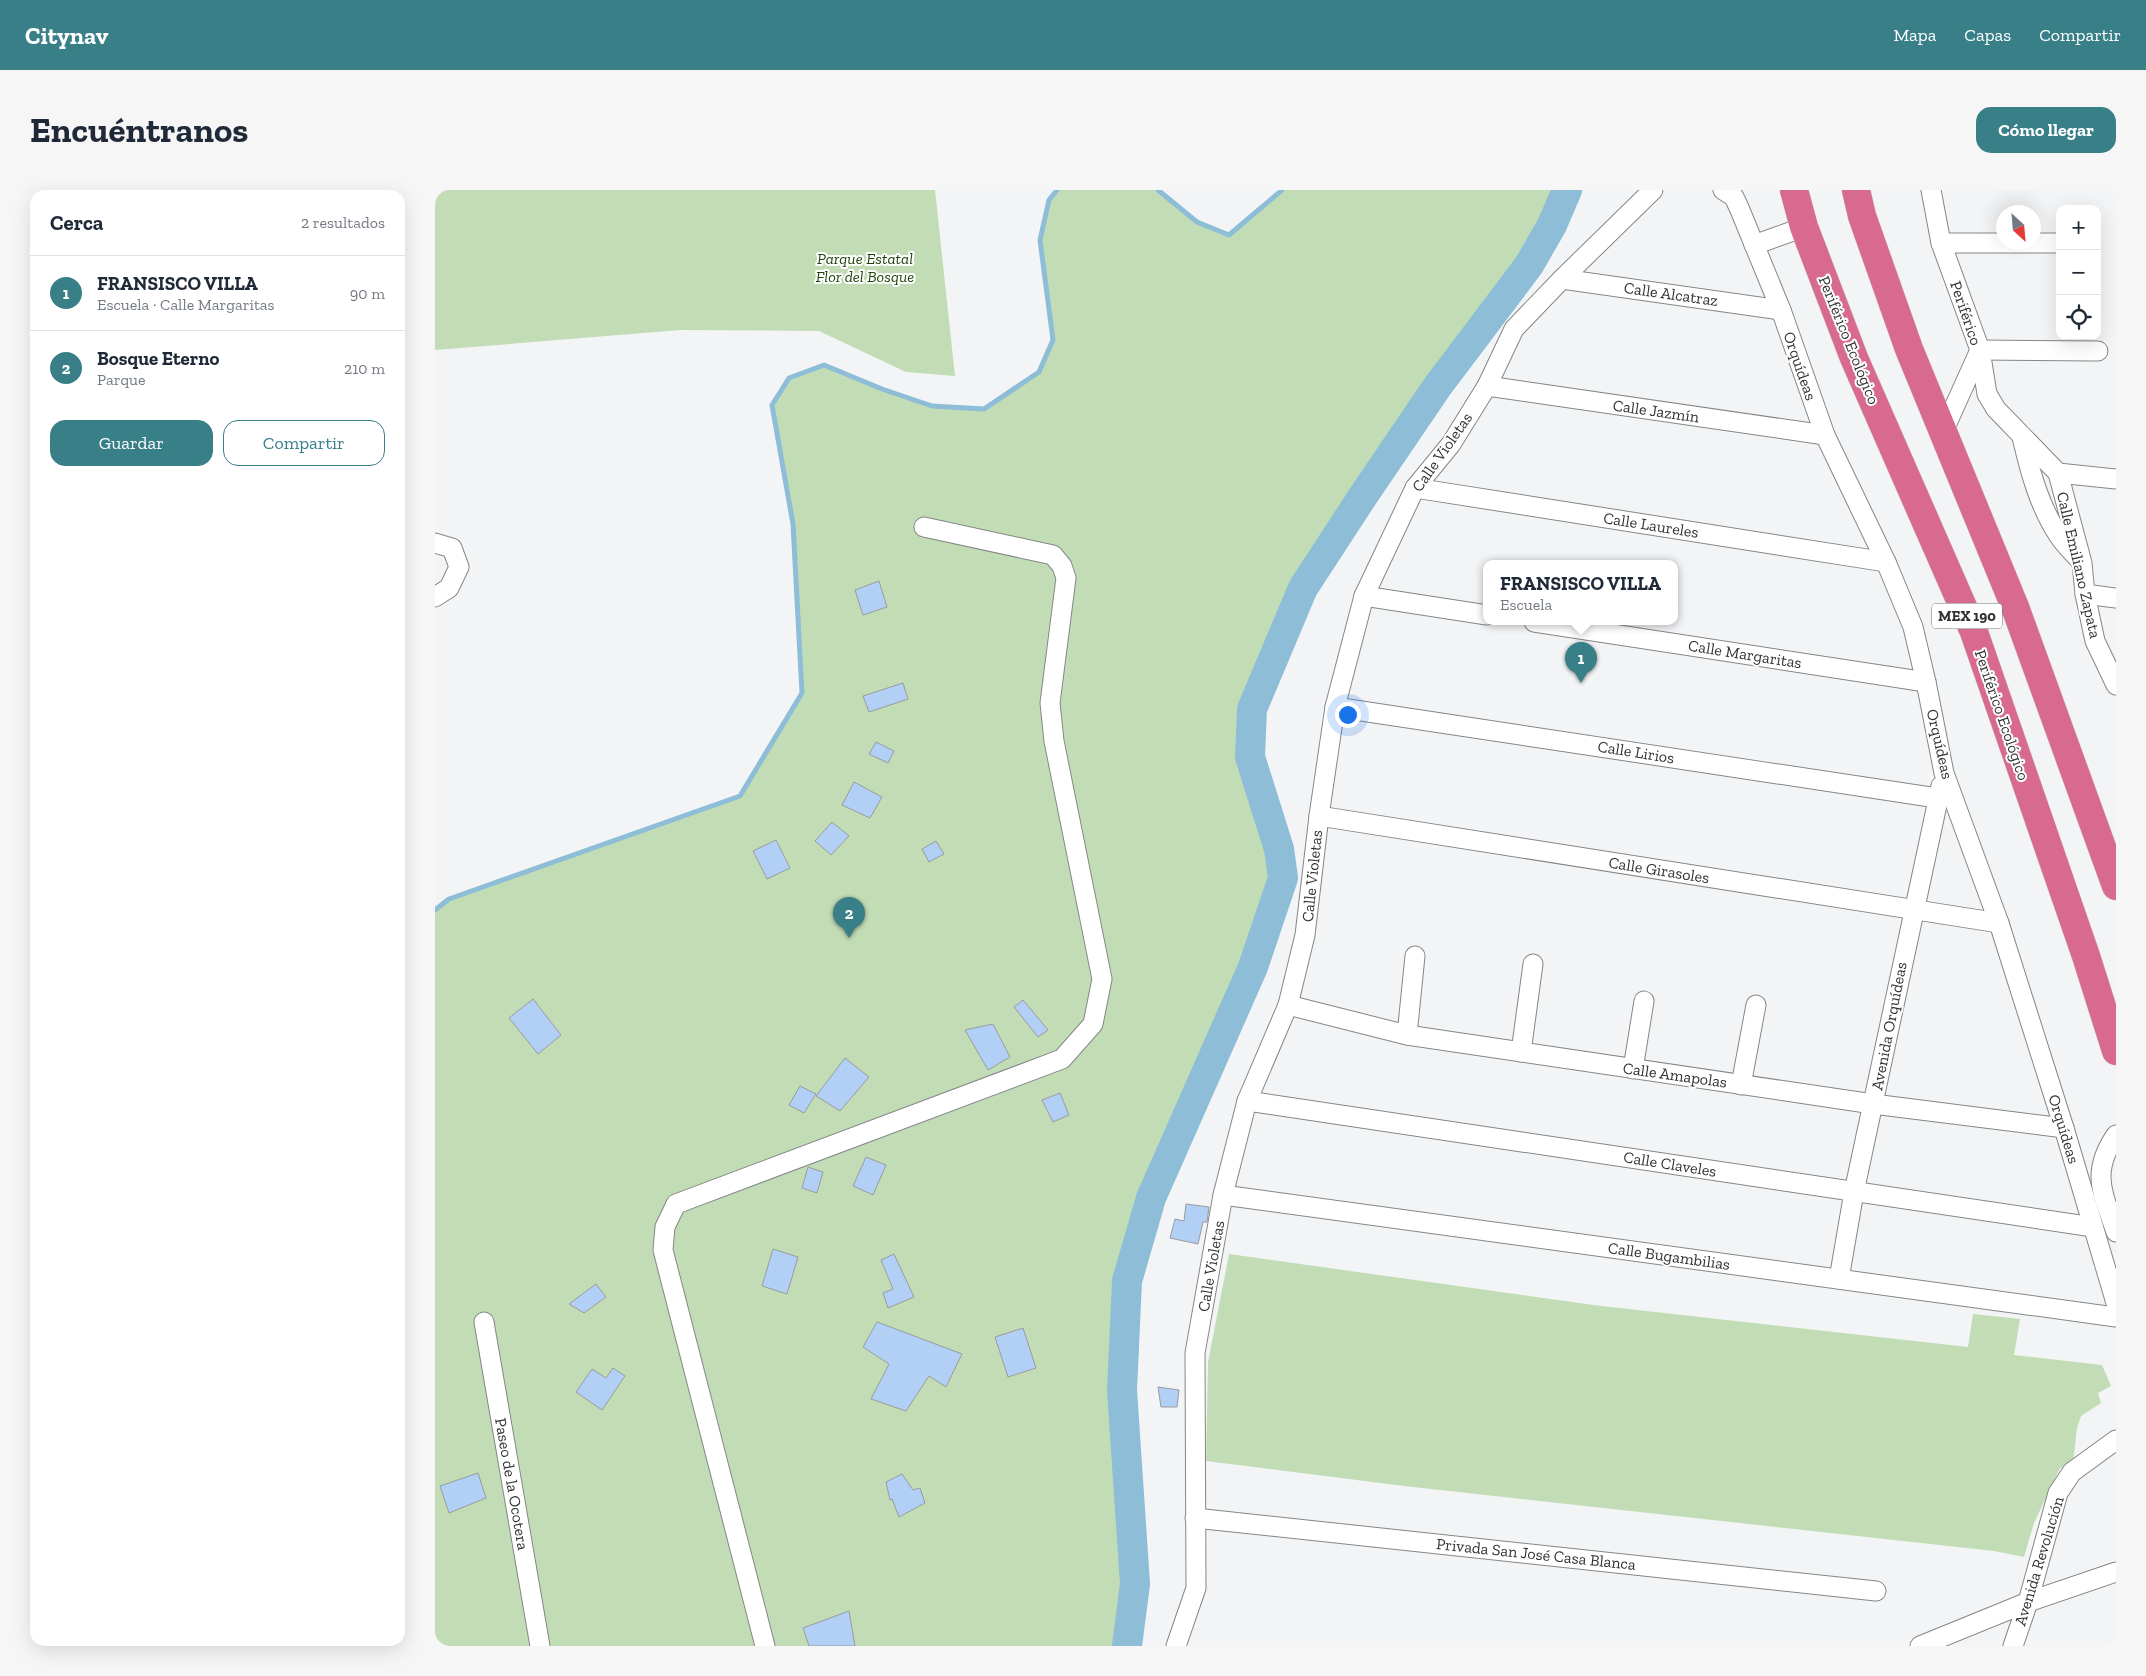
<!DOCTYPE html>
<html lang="es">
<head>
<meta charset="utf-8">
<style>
	:root { --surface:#fff; --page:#f6f6f7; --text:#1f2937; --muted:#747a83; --line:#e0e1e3; --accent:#387f88 }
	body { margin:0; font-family:"Zilla Slab",serif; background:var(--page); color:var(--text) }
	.controls { position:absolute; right:15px; top:15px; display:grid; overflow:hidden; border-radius:10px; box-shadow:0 5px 20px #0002 }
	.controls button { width:45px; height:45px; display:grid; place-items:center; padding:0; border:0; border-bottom:1px solid var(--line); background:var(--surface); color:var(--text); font:25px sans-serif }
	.compass { position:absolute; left:1561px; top:15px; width:45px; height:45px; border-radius:50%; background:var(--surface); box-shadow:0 5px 20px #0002; rotate:154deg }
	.you { position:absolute; left:912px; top:524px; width:18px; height:18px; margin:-12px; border:4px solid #fff; border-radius:50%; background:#1a73e8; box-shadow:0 0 0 8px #1a73e833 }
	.badge { display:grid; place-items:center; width:32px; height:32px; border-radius:50%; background:var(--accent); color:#fff; font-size:16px; font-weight:700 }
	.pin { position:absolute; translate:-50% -41px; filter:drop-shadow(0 1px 2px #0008) }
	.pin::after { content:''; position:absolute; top:26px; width:18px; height:15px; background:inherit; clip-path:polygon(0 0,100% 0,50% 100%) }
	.popup { position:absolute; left:1048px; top:370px; width:195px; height:65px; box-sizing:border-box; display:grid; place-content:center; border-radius:10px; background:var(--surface); filter:drop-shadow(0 1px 4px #0005); font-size:16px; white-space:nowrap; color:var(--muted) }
	.popup b { font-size:19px; color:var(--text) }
	.popup::after { content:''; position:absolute; left:50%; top:100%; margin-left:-10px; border:10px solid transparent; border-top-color:var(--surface) }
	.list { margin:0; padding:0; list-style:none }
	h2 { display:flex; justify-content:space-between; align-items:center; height:65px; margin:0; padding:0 20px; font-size:21px }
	h2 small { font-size:16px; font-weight:400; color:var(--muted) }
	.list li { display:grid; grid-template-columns:32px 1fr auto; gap:15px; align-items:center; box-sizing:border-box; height:75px; padding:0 20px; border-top:1px solid var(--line) }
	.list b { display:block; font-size:19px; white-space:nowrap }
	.list p { margin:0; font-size:16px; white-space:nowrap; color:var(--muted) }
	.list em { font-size:16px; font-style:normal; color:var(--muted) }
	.actions { display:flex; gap:10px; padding:15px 20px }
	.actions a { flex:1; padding:11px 0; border:1px solid var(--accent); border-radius:15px; text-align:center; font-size:18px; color:var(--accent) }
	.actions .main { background:var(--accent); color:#fff }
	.icon { flex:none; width:28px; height:28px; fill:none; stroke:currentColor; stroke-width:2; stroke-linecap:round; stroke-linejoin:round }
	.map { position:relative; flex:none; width:1681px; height:1456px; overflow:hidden; border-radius:15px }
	header { display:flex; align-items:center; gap:30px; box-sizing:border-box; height:70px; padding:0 25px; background:var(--accent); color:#fff }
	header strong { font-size:24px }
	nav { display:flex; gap:28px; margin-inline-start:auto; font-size:18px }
	.intro { display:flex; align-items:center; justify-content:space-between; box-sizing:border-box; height:120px; padding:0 30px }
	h1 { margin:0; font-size:35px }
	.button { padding:12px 22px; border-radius:15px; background:var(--accent); color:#fff; font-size:18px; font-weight:700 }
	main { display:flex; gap:30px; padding:0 30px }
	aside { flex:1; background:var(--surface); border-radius:15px; box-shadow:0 5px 20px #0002 }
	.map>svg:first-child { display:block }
	.green { fill:#c2ddb5 }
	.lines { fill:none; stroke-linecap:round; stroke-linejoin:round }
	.stream { stroke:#8ebdd7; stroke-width:5 }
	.river { stroke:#8ebdd7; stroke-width:30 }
	.building { fill:#b2cff5; stroke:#9a9b9d }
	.minor-casing { stroke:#848687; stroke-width:21 }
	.highway-casing { stroke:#d2d2d2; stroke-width:29 }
	.minor { stroke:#fff; stroke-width:19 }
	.highway { stroke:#d96a8f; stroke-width:28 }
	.labels { text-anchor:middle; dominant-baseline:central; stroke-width:4; stroke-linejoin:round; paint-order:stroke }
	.shield { fill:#fff; stroke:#6f7070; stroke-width:1 }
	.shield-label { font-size:15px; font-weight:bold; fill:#313232 }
	.park-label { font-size:16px; font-style:italic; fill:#22430a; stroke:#fff }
	.street-label { font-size:16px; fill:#313232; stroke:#fff }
</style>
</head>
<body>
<header>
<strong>Citynav</strong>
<nav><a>Mapa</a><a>Capas</a><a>Compartir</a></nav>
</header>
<div class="intro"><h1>Encuéntranos</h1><a class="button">Cómo llegar</a></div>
<main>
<aside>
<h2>Cerca<small>2 resultados</small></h2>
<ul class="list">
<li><span class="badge">1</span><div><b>FRANSISCO VILLA</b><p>Escuela · Calle Margaritas</p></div><em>90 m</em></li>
<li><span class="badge">2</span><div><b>Bosque Eterno</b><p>Parque</p></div><em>210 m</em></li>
</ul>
<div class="actions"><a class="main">Guardar</a><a>Compartir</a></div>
</aside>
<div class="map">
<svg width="1681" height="1456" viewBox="0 0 1681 1456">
	<rect width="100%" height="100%" fill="#f3f4f6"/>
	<g class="green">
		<polygon points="0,0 500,0 520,186 471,182 384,141 245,140 0,160"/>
		<polygon points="622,0 723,0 762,32 794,45 847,0 1132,0 1117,35 1094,75 1002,197 928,306 868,398 817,519 815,567 844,659 848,688 818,777 716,1008 692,1091 687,1200 700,1394 692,1456 0,1456 0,720 14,709 305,606 367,503 358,334 337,215 354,188 389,175 447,199 497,216 549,219 604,182 618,150 605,50 614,10"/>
		<polygon points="794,1064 1158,1115 1533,1157 1538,1124 1585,1129 1579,1165 1667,1175 1676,1196 1663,1203 1666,1213 1646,1226 1642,1238 1638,1273 1625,1278 1599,1333 1589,1367 1559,1361 969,1296 771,1271 773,1172"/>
	</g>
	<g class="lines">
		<g class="stream">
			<polyline points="723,0 762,32 794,45 847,0"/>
			<polyline points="0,720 14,709 305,606 367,503 358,334 337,215 354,188 389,175 447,199 497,216 549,219 604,182 618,150 605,50 614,10 622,0"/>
		</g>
		<polyline class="river" points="692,1456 700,1394 687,1200 692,1091 716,1008 818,777 848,688 844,659 815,567 817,519 868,398 928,306 1002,197 1094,75 1117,35 1132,0"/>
	</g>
	<g class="building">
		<polygon points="444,391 452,417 428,425 420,400"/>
		<polygon points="468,493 473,509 434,522 428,506"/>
		<polygon points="441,552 459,561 453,573 434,564"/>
		<polygon points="419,592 447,607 435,628 407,615"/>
		<polygon points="397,632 414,646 396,665 380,651"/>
		<polygon points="341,650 355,678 332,689 318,661"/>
		<polygon points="501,651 509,664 494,672 487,659"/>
		<polygon points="98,809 126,845 103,864 74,828"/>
		<polygon points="588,810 613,840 603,847 579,817"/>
		<polygon points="558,834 575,867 553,880 530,840"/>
		<polygon points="410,868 434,887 405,921 381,906"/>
		<polygon points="365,896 381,904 369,923 354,915"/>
		<polygon points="625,903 634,925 618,932 607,910"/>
		<polygon points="431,967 451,975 438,1005 418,996"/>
		<polygon points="373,977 388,982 382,1003 367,998"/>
		<polygon points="751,1014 774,1017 772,1032 768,1032 763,1054 735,1048 740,1029 749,1031"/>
		<polygon points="338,1059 363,1067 352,1104 327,1096"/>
		<polygon points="459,1064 479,1107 453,1118 448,1103 458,1099 446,1070"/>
		<polygon points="161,1094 171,1107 149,1123 134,1114"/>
		<polygon points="442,1132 527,1164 511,1197 494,1186 471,1221 436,1209 454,1174 428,1157"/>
		<polygon points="588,1138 601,1178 573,1187 560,1147"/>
		<polygon points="178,1178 190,1186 167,1220 141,1202 157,1179 171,1188"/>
		<polygon points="723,1197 744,1200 742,1217 726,1217"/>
		<polygon points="43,1283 51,1308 14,1323 5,1296"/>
		<polygon points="467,1284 478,1300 485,1298 490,1313 464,1327 457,1309 455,1310 451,1292"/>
		<polygon points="414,1421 420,1456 374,1456 368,1438"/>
	</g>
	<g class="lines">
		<defs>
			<g id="minor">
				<polyline points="1288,0 1299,7 1305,20 1346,120 1390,245 1451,372 1478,437 1491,492 1509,583 1564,733 1629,938 1681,1113"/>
				<polyline points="1496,0 1506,53 1545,160 1552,204 1561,219 1623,283 1647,373 1650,404 1660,451 1681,495"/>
				<polyline points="1506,53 1625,53"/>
				<polyline points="1319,55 1369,37"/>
				<polyline points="1127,89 1346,120"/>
				<polyline points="1545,160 1663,161"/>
				<polyline points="1052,196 1390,245"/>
				<polyline points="1508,242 1545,160"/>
				<path d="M1587,247C1595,281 1604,316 1624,346C1629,354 1637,362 1644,369"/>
				<polyline points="1623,283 1681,289"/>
				<polyline points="980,298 1451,372"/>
				<polyline points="0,353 17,358 24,377 14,398 0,407"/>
				<polyline points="1650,404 1681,408"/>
				<polyline points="929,406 1052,425"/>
				<polyline points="1099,432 1491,492"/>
				<polyline points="900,517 1502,608"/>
				<polyline points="884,626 1564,733"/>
				<polyline points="853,815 972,845 1438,914 1629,938"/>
				<polyline points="972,845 980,766"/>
				<polyline points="1086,862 1098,774"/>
				<polyline points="1198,879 1209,811"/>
				<polyline points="1306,895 1321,815"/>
				<polyline points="812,911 1658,1037"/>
				<path d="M1681,945C1655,983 1668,1003 1681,1042"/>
				<polyline points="788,1005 1681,1127"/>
				<polyline points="1404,1089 1419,1002 1506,596"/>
				<polyline points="49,1132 105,1456"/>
				<polyline points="760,1328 1441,1401"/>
				<polyline points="330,1456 228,1060 230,1037 241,1014 627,869 658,834 667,789 619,551 615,513 631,388 627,376 618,365 489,337"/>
				<polyline points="741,1456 761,1398 760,1163 788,1005 812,911 853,815 870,745 884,626 900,517 929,406 980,298 1016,254 1052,196 1079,139 1127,89 1218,0"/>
				<polyline points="1485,1456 1593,1412 1681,1382"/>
				<polyline points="1578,1456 1593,1412 1623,1303 1637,1282 1681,1250"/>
			</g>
			<g id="highway">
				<polyline points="1359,0 1369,37 1419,168 1539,442 1651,766 1681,861"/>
				<polyline points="1421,0 1427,26 1474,159 1580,417 1681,696"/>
			</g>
		</defs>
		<use href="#minor" class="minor-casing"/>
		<use href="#highway" class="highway-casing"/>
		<use href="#minor" class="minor"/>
		<use href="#highway" class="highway"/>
	</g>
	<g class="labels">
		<rect class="shield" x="1497" y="413.5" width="70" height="25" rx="4"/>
		<g class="shield-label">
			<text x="1532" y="426">MEX 190</text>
		</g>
		<g class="park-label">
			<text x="430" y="68">Parque Estatal<tspan x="430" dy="18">Flor del Bosque</tspan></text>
		</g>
		<g class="street-label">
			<text transform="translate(1236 104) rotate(8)">Calle Alcatraz</text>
			<text transform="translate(1531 123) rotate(71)">Periférico</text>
			<text transform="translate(1414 150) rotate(68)">Periférico Ecológico</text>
			<text transform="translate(1365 176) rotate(71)">Orquídeas</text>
			<text transform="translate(1221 221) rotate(8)">Calle Jazmín</text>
			<text transform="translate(1007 262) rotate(-55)">Calle Violetas</text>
			<text transform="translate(1216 335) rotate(9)">Calle Laureles</text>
			<text transform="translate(1644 375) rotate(77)">Calle Emiliano Zapata</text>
			<text transform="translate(1310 464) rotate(9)">Calle Margaritas</text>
			<text transform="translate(1567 525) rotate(71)">Periférico Ecológico</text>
			<text transform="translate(1505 554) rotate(77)">Orquídeas</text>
			<text transform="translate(1201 562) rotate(9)">Calle Lirios</text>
			<text transform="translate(1224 680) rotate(9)">Calle Girasoles</text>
			<text transform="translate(877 686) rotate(-84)">Calle Violetas</text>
			<text transform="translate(1454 836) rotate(-79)">Avenida Orquídeas</text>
			<text transform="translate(1240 885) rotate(8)">Calle Amapolas</text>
			<text transform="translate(1629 939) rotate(73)">Orquídeas</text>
			<text transform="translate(1235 974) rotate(9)">Calle Claveles</text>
			<text transform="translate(1234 1066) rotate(8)">Calle Bugambilias</text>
			<text transform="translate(776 1076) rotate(-80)">Calle Violetas</text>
			<text transform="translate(77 1294) rotate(80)">Paseo de la Ocotera</text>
			<text transform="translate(1101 1364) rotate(6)">Privada San José Casa Blanca</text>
			<text transform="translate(1604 1371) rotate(-73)">Avenida Revolución</text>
		</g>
	</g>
</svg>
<div class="controls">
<button>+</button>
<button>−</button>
<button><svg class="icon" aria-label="locate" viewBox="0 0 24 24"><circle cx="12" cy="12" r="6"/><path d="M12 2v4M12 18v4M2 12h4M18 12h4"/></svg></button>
</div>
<svg class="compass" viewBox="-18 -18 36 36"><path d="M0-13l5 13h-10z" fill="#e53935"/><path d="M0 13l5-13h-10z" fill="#747a83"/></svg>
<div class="you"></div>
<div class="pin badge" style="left:1146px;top:493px">1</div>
<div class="popup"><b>FRANSISCO VILLA</b>Escuela</div>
<div class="pin badge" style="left:414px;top:748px">2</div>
</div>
</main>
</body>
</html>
